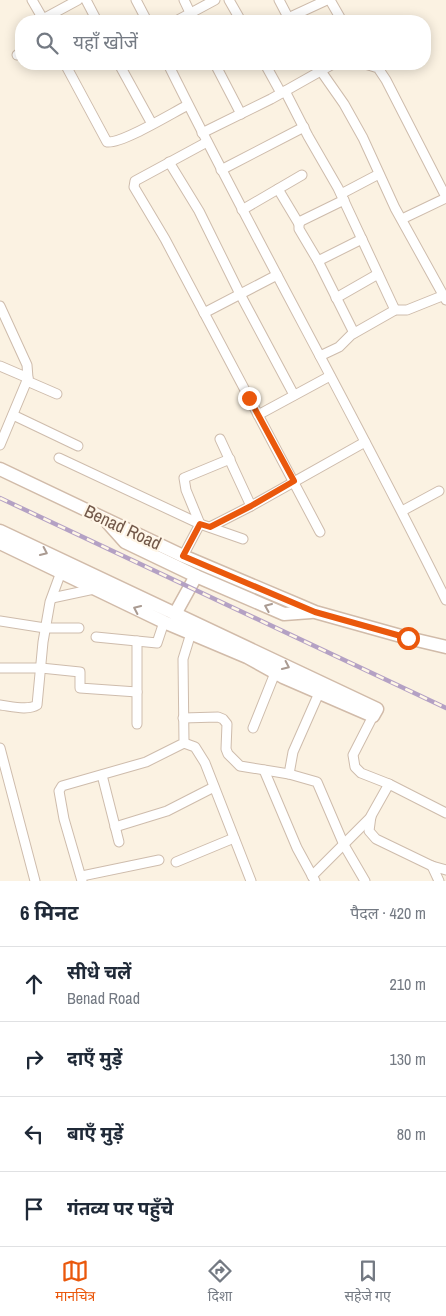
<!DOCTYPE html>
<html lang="hi">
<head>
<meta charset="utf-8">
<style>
	:root { --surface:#fff; --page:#f6f6f7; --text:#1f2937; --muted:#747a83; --line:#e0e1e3; --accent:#ea580c }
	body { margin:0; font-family:"Archivo Narrow","Noto Sans Devanagari",sans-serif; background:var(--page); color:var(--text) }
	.stop { position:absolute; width:15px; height:15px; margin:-11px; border:4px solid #ea580c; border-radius:50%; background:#fff }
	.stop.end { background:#ea580c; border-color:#fff; box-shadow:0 1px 5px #0008 }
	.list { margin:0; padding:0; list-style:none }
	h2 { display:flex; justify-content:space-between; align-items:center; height:65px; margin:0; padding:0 20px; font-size:21px }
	h2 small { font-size:16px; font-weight:400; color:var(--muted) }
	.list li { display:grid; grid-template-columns:32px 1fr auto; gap:15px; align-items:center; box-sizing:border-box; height:75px; padding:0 20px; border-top:1px solid var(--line) }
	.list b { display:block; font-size:19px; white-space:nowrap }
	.list p { margin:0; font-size:16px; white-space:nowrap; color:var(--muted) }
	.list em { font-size:16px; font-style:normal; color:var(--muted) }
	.icon { flex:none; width:28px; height:28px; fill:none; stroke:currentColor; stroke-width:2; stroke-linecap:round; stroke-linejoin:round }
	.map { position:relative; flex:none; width:446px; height:881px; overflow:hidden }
	.search { position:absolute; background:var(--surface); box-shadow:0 2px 12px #0003; left:15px; right:15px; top:15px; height:55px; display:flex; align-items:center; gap:12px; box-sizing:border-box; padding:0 18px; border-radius:20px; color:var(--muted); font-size:19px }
	.sheet { height:365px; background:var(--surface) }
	nav { display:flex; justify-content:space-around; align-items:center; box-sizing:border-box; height:70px; border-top:1px solid var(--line); background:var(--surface); font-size:14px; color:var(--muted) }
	nav a { display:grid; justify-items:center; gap:2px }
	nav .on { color:var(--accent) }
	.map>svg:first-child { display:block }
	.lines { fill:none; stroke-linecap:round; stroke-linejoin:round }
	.street-casing { stroke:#cebcac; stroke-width:11 }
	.secondary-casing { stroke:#d1bba9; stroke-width:15 }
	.street { stroke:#fff; stroke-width:9 }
	.secondary { stroke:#fff; stroke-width:12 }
	.rail-casing { stroke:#b4a1c4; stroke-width:4.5 }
	.rail { stroke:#fff6e7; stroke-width:2.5; stroke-dasharray:8; stroke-linecap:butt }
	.oneway { stroke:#aa9b92 }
	.route { stroke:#ea580c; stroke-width:6 }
	.labels { text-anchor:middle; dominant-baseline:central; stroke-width:4.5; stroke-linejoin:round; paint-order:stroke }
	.street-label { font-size:18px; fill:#725849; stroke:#fff6e7 }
</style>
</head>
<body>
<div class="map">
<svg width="446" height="881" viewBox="0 0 446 881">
	<rect width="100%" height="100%" fill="#fbf2e2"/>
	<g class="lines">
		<defs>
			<g id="street">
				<polyline points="32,0 43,19"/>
				<polyline points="86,0 97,21"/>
				<polyline points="136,0 147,21"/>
				<polyline points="184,0 194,21"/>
				<polyline points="229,0 241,21"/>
				<polyline points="279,0 290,21"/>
				<polyline points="330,0 342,21"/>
				<polyline points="288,18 327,0"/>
				<polyline points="44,21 43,19 78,0"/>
				<polyline points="176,21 215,0"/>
				<polyline points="17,55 21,52"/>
				<path d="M65,64L107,142C122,144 172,113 188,105"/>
				<polyline points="119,64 152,124"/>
				<path d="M168,64C257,244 357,419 446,600"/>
				<polyline points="215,64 241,114"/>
				<polyline points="265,64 281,93"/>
				<polyline points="316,64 344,104 363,138 395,208 446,300"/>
				<polyline points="365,64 378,68 386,80 446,197"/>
				<polyline points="285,91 308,136 338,188 395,310"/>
				<polyline points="202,133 271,99 333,64"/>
				<polyline points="207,142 135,181 134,187 165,239 219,341 320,532"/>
				<polyline points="169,162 199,211 240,294 294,395"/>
				<polyline points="221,170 304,127"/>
				<polyline points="278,189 299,224"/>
				<polyline points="341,194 379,174"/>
				<polyline points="344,200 301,221 299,224 299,229 318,261 354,333"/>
				<polyline points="242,210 302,175"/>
				<polyline points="402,219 446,198"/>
				<polyline points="318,261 362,239"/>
				<polyline points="336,298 378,274"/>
				<polyline points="0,306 27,365 28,378 0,366"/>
				<polyline points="204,313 277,275"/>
				<polyline points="320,356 339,347 351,335 395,310 407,310 442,296"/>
				<polyline points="27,381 57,394"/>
				<polyline points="13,415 78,446"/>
				<polyline points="258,415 330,376"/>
				<polyline points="220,439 251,506"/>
				<polyline points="0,445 28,378"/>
				<polyline points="59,458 200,524 243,539"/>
				<polyline points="402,511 439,491"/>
				<polyline points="210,527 251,506 365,442"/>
				<polyline points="183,556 200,524 186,490 184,478 230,459"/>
				<polyline points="52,598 94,589"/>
				<polyline points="0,621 45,628 79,628"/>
				<polyline points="96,637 157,643 164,622"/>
				<polyline points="137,641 137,724"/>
				<polyline points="0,668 41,668 80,672 80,688 137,692"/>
				<path d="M0,705C10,706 28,711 37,705L43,642L50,602L61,572"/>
				<polyline points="373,716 353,755 355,767 361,773 389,784 446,813"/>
				<polyline points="183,718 218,717 223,719 227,724 226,749 228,754 240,766 289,774 317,782 344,845 365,881"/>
				<polyline points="253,728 275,673"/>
				<polyline points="184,743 195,747 205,763 251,881"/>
				<polyline points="0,748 35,881"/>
				<polyline points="264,770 297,848 315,881"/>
				<polyline points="289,774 293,752 319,693"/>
				<polyline points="102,775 119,842"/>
				<polyline points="389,784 371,816 369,831 376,839 432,866 446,870"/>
				<polyline points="115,827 167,811 214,787"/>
				<polyline points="176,862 234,838"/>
				<polyline points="432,866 439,881"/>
				<polyline points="82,876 159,860"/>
				<polyline points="312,876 371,817"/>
				<polyline points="82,881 64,819 59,791 62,786 146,762 184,743 183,659 191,633"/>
			</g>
			<g id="secondary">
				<polyline points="0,469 183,556 301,606 315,612 408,638 446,647"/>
				<polyline points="108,523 125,542 196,576 284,614 311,612"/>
				<polyline points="0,531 377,709 373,716 283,677 247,657 164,622 0,543"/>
				<polyline points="175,614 196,576"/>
			</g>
		</defs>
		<use href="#street" class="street-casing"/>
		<use href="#secondary" class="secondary-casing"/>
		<use href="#street" class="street"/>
		<use href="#secondary" class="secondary"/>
		<defs>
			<polyline id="rail" points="0,498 446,708"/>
		</defs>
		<use href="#rail" class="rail-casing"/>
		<use href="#rail" class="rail"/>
	</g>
	<defs><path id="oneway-chevron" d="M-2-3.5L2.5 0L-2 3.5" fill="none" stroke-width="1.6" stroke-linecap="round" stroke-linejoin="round" transform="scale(1.25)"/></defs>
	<g class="oneway">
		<use href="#oneway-chevron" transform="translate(44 552) rotate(25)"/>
		<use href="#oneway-chevron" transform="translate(268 607) rotate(-157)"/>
		<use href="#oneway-chevron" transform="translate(137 609) rotate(-155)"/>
		<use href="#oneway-chevron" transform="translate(286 666) rotate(25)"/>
	</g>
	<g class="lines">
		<polyline class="route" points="249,398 294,481 251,506 210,527 200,524 183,556 315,612 408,638"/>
	</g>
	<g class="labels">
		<g class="street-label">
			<text transform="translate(123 527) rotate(25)">Benad Road</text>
		</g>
	</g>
</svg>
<div class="stop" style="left:408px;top:638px"></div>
<div class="stop end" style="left:249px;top:398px"></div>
<div class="search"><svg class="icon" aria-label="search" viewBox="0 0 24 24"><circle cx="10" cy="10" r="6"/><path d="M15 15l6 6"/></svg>यहाँ खोजें</div>
</div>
<section class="sheet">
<h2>6 मिनट<small>पैदल · 420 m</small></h2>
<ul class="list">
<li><svg class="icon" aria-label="ahead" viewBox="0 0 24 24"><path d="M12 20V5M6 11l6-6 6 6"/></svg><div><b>सीधे चलें</b><p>Benad Road</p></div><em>210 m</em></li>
<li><svg class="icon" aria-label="right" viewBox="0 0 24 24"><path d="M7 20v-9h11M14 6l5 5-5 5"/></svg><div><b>दाएँ मुड़ें</b></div><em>130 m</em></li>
<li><svg class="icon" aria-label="left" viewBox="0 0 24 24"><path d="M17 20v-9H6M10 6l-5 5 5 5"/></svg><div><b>बाएँ मुड़ें</b></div><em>80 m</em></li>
<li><svg class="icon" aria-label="arrive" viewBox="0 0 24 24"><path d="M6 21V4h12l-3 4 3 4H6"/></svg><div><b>गंतव्य पर पहुँचे</b></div></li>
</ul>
</section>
<nav>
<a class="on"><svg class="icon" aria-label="map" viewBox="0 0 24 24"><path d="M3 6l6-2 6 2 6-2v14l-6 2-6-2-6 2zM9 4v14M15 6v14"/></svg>मानचित्र</a>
<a><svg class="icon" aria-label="directions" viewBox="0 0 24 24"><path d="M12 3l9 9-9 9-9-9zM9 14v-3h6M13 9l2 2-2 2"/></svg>दिशा</a>
<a><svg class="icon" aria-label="saved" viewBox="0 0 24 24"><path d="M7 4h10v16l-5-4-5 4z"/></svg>सहेजे गए</a>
</nav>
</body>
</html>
